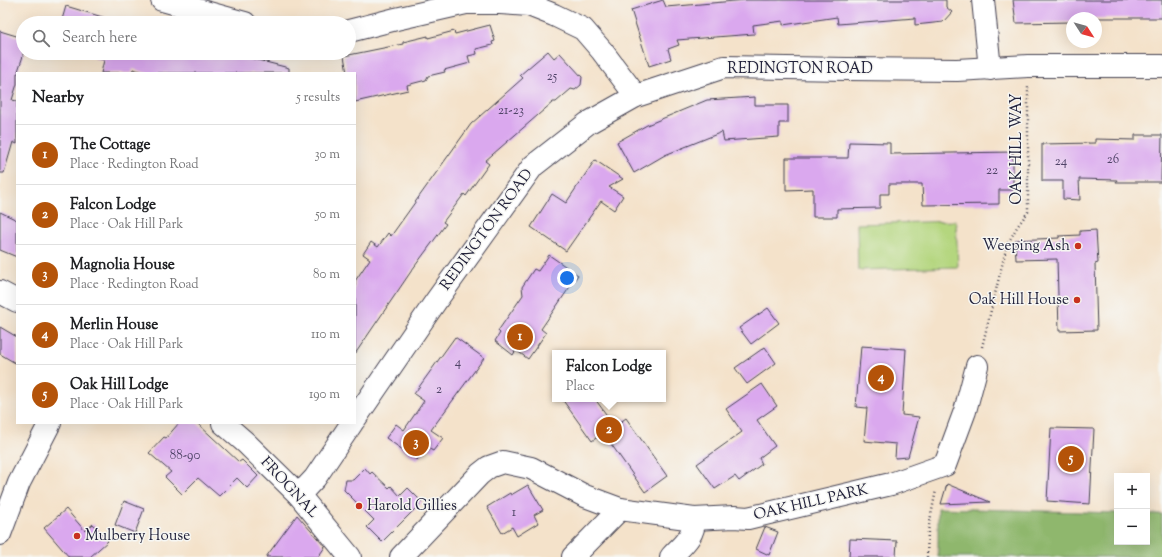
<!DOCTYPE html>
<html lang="en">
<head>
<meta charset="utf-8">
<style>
	:root { --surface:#fff; --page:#f6f6f6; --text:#202124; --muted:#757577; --line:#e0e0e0; --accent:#b45309 }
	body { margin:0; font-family:"Sorts Mill Goudy",serif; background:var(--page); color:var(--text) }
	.controls { position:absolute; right:12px; bottom:12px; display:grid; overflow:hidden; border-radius:0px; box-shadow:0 4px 16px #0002 }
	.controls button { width:36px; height:36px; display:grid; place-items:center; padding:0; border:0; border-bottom:1px solid var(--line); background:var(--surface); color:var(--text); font:20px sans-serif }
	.compass { position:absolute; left:1066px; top:12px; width:36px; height:36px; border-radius:50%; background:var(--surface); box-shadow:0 4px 16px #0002; rotate:126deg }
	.you { position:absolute; left:567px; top:278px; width:14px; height:14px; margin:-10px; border:3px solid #fff; border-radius:50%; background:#1a73e8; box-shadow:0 0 0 6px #1a73e833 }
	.badge { display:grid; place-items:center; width:26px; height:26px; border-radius:50%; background:var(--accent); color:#fff; font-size:13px; font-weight:700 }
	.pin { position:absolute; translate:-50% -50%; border:2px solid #fff; box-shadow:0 1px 4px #0006 }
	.popup { position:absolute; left:552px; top:350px; width:114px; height:52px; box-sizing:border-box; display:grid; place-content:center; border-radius:0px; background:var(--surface); filter:drop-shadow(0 1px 3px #0005); font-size:13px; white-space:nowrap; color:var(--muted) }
	.popup b { font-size:15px; color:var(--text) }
	.popup::after { content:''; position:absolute; left:50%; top:100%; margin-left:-8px; border:8px solid transparent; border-top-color:var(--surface) }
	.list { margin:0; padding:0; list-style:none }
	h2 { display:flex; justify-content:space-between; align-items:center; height:52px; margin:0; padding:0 16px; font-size:17px }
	h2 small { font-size:13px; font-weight:400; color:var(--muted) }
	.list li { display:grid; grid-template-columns:26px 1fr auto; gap:12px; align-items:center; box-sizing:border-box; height:60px; padding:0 16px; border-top:1px solid var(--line) }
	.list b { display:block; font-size:15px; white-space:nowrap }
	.list p { margin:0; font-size:13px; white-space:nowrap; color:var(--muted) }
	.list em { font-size:13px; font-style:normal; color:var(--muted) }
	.icon { flex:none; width:22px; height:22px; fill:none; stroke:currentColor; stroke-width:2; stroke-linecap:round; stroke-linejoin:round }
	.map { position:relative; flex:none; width:1162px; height:557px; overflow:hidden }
	.search { position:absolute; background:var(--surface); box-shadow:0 4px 16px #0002; left:16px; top:16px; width:340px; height:44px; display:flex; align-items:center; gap:10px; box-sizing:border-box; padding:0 14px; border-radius:22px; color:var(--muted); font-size:15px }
	.panel { position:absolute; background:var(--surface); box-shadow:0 4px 16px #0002; left:16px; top:72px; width:340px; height:352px; border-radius:0px }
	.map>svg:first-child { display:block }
	.green { fill:#b4d67e; stroke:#6b7c5c }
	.forest { fill:#8fb76d; stroke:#586c54 }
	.building { fill:#daa8ee }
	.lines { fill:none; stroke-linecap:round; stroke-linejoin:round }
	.minor-casing { stroke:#423f50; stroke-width:24 }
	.path { stroke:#423f50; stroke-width:2.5; stroke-dasharray:1 3; stroke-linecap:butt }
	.minor { stroke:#fff; stroke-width:22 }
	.poi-dot { fill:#c8321e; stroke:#f6f6f2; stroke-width:1.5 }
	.labels { text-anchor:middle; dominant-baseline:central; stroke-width:3; stroke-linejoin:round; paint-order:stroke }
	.number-label { font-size:13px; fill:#504468 }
	.street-label { font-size:15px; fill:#22223b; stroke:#f6f6f2 }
	.poi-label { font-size:15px; fill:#22223b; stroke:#f6f6f2; text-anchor:end }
</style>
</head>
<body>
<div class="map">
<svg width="1162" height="557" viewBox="0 0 1162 557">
	<rect width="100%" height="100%" fill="#f6f6f2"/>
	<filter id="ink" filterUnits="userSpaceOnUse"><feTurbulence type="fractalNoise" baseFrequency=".025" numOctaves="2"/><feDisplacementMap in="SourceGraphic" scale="8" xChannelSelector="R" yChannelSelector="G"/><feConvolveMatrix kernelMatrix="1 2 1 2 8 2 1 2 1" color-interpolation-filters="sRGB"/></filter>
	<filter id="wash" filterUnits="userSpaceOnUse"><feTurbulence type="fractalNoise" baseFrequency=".012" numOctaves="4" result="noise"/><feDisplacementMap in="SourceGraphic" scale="16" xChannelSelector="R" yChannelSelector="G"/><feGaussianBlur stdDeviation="0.9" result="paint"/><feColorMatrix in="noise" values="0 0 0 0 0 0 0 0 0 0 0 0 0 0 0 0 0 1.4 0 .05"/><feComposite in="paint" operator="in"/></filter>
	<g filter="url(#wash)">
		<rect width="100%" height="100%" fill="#f4e2ca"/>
		<polygon class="green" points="956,221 958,267 858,270 857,224"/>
		<polygon class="forest" points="938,508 1117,513 1117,542 1147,542 1147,514 1162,514 1162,557 938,557"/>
		<g id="blocks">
			<g class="building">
				<polygon points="663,0 666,7 746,0 946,0 946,7 952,12 943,22 915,25 915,18 838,24 837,17 783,25 783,21 753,25 754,34 677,40 679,45 668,49 671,59 649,66 631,10"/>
				<polygon points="1013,0 1162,0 1162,18 1072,18 1072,22 1016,23"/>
				<polygon points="66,6 109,19 108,23 61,23"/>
				<polygon points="490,25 495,41 492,42 493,45 476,49 477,54 468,56 470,63 444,70 445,72 428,76 426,80 407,85 408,90 355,102 355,73 347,73 344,56 403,44 403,42 428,36 428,38 454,31 455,34"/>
				<polygon points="0,31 23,38 23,56 18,71 21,72 20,73 17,73 17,84 12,100 17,101 17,144 13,142 4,173 0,173"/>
				<polygon points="548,51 554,58 560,53 582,77 581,85 575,90 571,89 556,102 553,102 485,161 489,164 466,196 464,194 443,222 446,224 412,270 355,354 355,281 370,259 363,254 371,242 378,247 388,233 391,236 471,124 523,78 520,75"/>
				<polygon points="94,53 243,53 247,54 250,58 289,68 289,73 147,73 133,69 132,73 101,73 104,60 94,57"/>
				<polygon points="755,97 755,105 788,105 788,123 779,123 779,137 724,141 722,132 665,155 634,173 617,142 647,125 707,100"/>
				<polygon points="1135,135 1162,135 1161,182 1116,182 1117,180 1079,179 1080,200 1063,199 1063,181 1042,181 1042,144 1095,143 1095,139 1135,140"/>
				<polygon points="849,142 890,143 890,154 1013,152 1013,190 999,190 999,204 923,205 922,184 889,184 889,194 880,194 880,208 837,209 837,217 813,217 813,189 786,190 786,158 848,158"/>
				<polygon points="595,160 623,179 609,187 623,196 614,210 601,201 566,251 531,227 552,194 566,203"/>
				<polygon points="0,212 17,220 17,257 0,250"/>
				<polygon points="1096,230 1098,263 1095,264 1097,330 1059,331 1057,259 1016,260 1015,240 1059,238 1059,236 1080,235 1080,231"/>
				<polygon points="549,255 578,275 541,329 546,333 528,359 516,350 513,355 495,341 500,333 498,331 523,295 522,287 534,269 538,271"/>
				<polygon points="768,308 779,323 751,344 739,328"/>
				<polygon points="0,327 17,337 17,364 0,354"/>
				<polygon points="455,337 484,358 431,430 443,438 433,451 426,447 417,460 386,438 396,424 404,430 424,401 414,394"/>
				<polygon points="861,346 906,349 902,415 919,417 908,457 895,458 896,444 864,441 867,408 856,407"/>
				<polygon points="765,347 776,363 747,384 735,368"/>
				<polygon points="762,384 777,406 757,420 775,446 759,458 762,464 739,481 735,476 715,489 697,464 742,432 726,409"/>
				<polygon points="562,399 595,399 614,425 592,441"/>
				<polygon points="626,418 667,476 645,492 604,434"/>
				<polygon points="179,423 197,423 239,462 242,460 258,476 247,488 237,478 219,496 198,478 182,494 165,477 171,472 149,453 164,437 166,438"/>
				<polygon points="1051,428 1094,429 1090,504 1047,501"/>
				<polygon points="365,468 370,474 372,472 389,488 391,486 400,496 408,488 422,502 382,542 367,527 374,520 344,490 346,480 353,480"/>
				<polygon points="947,484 990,502 941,504"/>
				<polygon points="528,485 543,510 534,515 538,523 517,536 512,527 502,533 487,507 510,493 511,495"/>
				<polygon points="124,501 144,509 135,533 115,525"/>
				<polygon points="66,509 85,531 93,524 108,541 90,557 69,557 44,528"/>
				<polygon points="297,515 325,547 318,557 266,557"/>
				<polygon points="765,527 778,532 769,555 756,549"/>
				<polygon points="850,539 897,541 896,557 849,557"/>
			</g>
		</g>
	</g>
	<g filter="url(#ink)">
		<use href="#blocks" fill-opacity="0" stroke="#423f50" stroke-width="1"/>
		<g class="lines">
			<defs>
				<g id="minor">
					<polyline points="162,0 245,23"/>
					<polyline points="983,0 990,69"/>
					<polyline points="349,31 396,19 466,3 500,3 529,5 554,15 583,29 602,51 636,96"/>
					<polyline points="0,292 17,301"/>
					<polyline points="355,419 436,301 533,166 588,123 636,96 724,67 847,69 957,70 1028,66 1162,66"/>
					<polyline points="223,423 246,443 299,495 350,557"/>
					<polyline points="299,495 315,478 352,423"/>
					<polyline points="0,534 19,483 50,423"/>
					<polyline points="401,557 480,474 489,467 503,462 531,468 585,496 620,509 694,519 734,517 748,518 891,484 945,465 965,411 977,366"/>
					<polyline points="573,557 620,509"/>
					<path d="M671,557C682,545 695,536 694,519"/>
				</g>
			</defs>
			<use href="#minor" class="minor-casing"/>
			<g class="path">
				<polyline points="982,347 1007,245 1017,227 1028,212 1028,87"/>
				<polyline points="927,557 928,531 936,490"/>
			</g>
			<use href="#minor" class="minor"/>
		</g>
	</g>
	<g class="poi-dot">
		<circle cx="1078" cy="246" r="4"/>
		<circle cx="1077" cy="300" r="4"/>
		<circle cx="359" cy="506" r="4"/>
		<circle cx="77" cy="536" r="4"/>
	</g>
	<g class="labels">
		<g class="number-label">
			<text x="552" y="77">25</text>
			<text x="511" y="111">21-23</text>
			<text x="1113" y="160">26</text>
			<text x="1061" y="162">24</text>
			<text x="992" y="171">22</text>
			<text x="458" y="363">4</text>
			<text x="439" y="390">2</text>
			<text x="185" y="456">88-90</text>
			<text x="514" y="513">1</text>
		</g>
		<g class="street-label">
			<text x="800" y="69">REDINGTON ROAD</text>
			<text transform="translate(1017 149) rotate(-90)">OAK HILL WAY</text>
			<text transform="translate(487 230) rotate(-54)">REDINGTON ROAD</text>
			<text transform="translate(289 488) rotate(47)">FROGNAL</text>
			<text transform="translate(811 503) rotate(-13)">OAK HILL PARK</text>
		</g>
		<g class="poi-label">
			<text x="1070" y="246">Weeping Ash</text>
			<text x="1069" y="300">Oak Hill House</text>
			<text x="367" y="506" text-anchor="start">Harold Gillies</text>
			<text x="85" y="536" text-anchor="start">Mulberry House</text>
		</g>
	</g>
</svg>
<div class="controls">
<button>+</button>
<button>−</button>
</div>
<svg class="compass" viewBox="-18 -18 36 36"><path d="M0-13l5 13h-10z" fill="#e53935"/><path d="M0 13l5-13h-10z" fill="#757577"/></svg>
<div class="you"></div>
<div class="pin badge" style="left:520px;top:337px">1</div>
<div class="pin badge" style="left:609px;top:430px">2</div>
<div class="popup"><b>Falcon Lodge</b>Place</div>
<div class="pin badge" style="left:416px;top:443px">3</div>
<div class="pin badge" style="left:881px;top:378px">4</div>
<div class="pin badge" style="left:1071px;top:459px">5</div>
<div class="search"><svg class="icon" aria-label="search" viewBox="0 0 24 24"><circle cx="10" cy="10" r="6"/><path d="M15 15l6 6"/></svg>Search here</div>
<section class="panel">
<h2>Nearby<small>5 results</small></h2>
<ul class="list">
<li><span class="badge">1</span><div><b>The Cottage</b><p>Place · Redington Road</p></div><em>30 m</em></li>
<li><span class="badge">2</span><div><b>Falcon Lodge</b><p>Place · Oak Hill Park</p></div><em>50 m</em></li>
<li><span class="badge">3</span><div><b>Magnolia House</b><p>Place · Redington Road</p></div><em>80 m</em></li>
<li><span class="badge">4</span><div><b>Merlin House</b><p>Place · Oak Hill Park</p></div><em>110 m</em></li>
<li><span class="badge">5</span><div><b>Oak Hill Lodge</b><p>Place · Oak Hill Park</p></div><em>190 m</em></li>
</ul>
</section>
</div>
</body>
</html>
